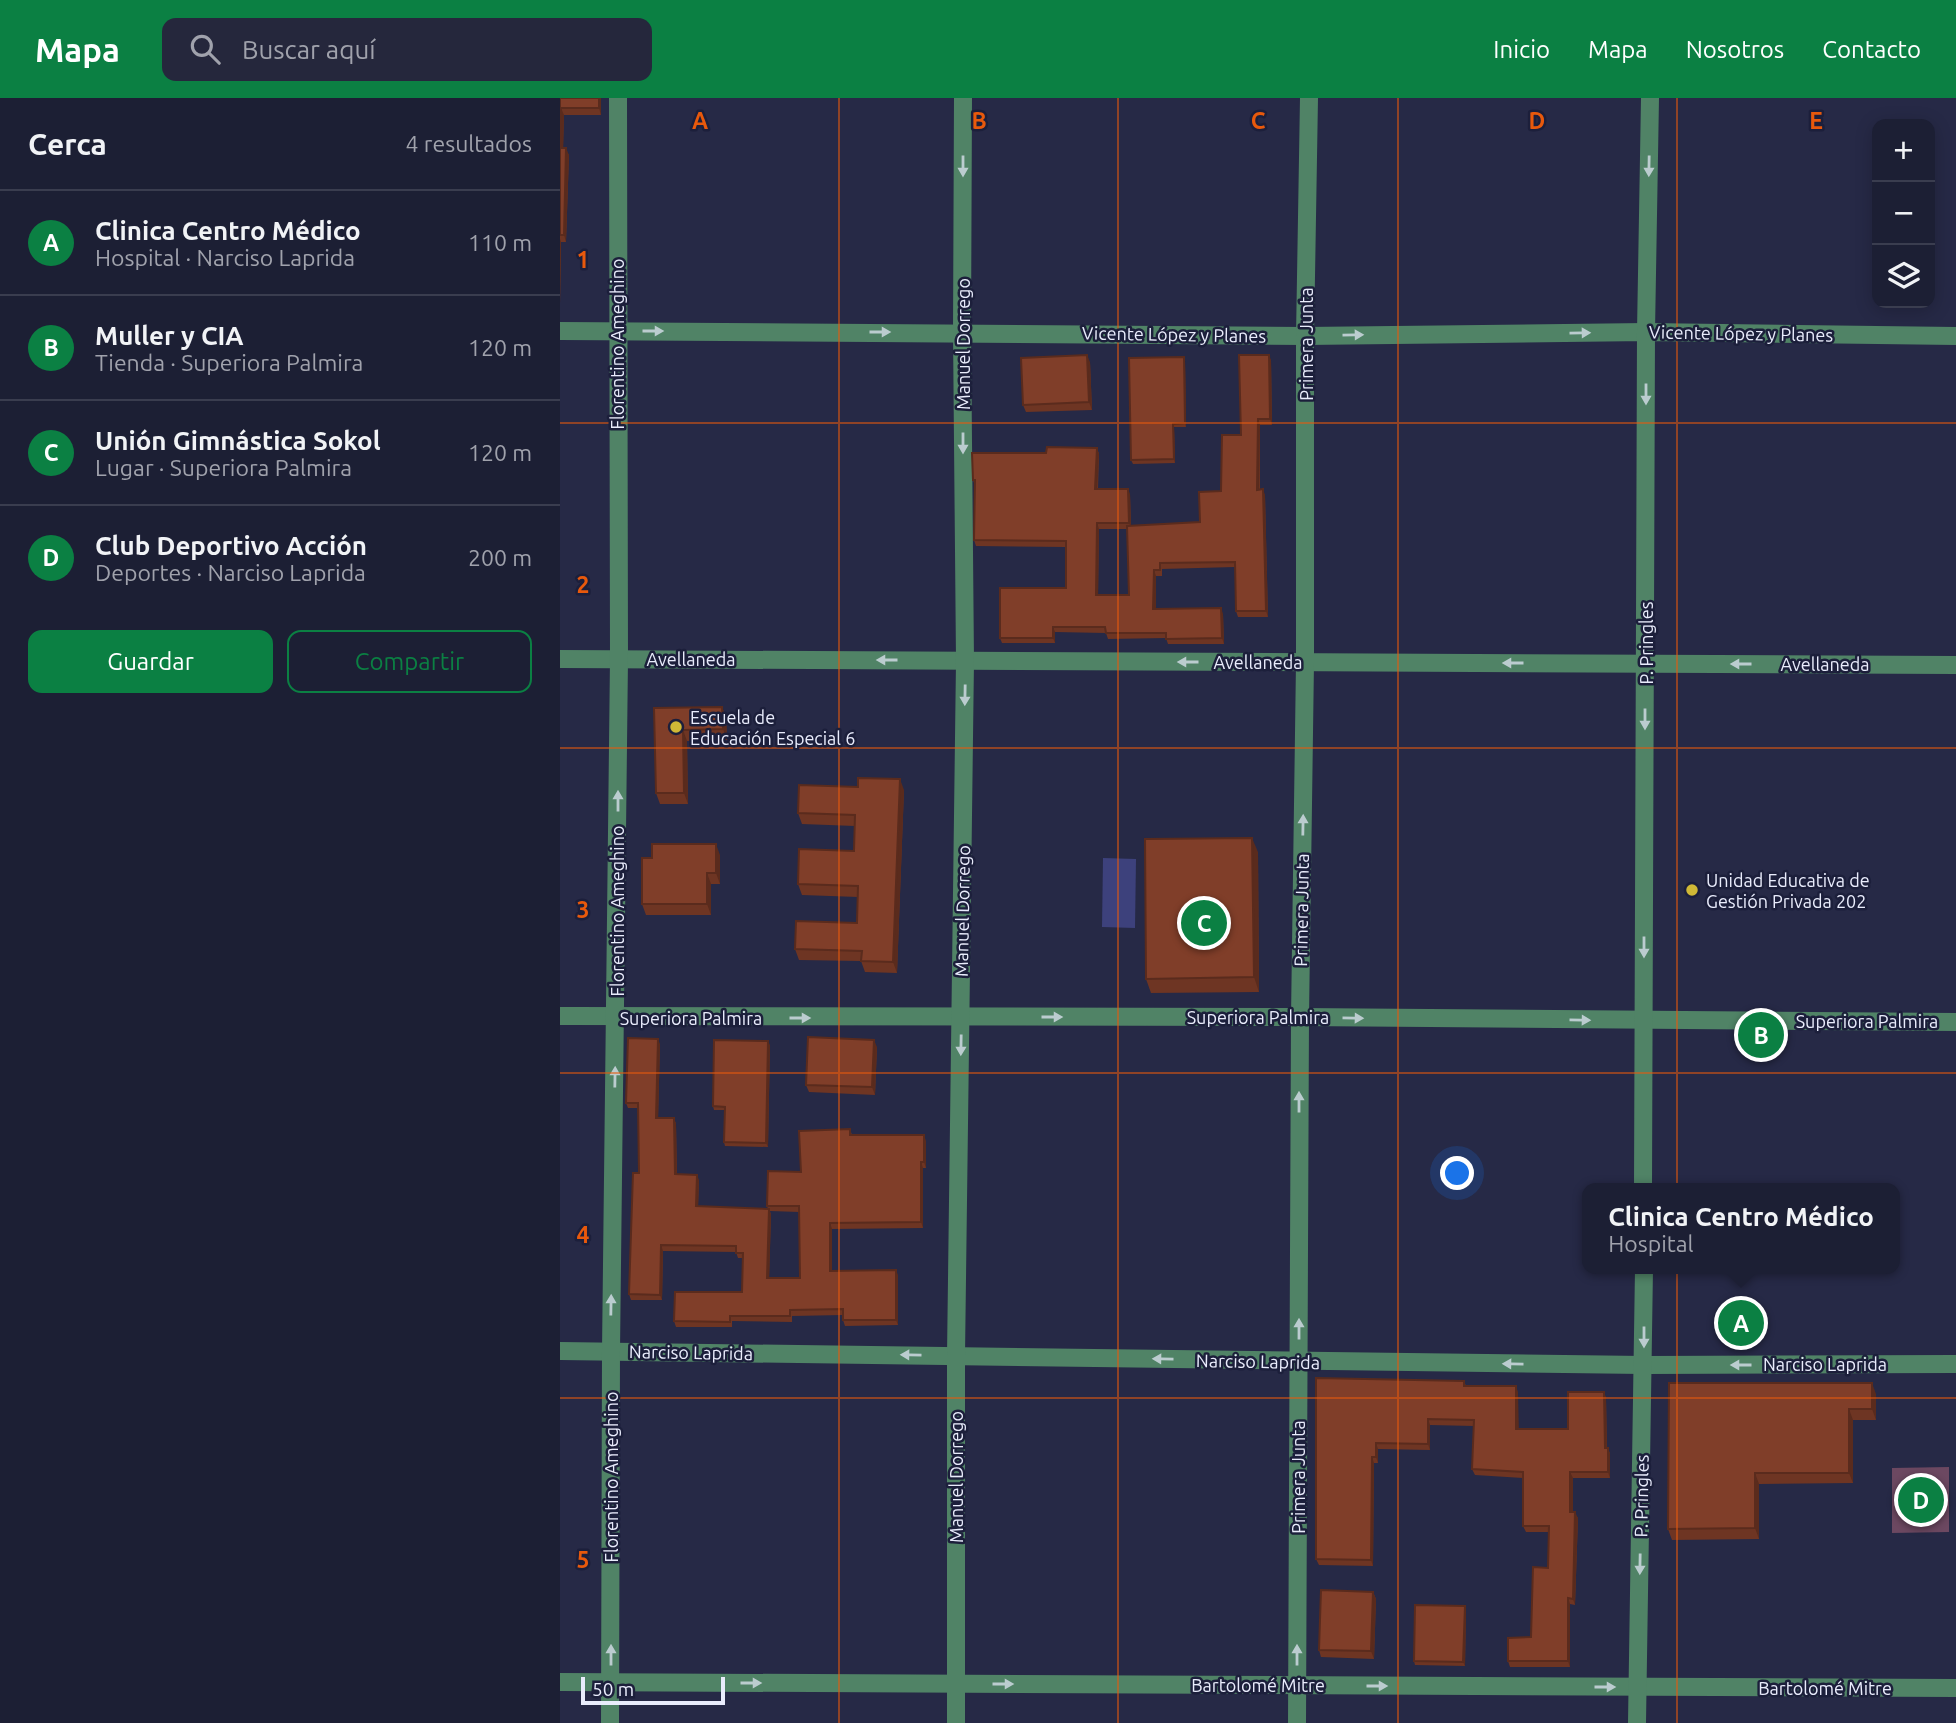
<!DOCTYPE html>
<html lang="es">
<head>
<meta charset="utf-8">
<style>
	:root { --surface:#1c1f34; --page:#25273c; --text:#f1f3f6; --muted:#a0a2ac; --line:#3a3d4f; --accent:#0b8043 }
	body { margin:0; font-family:Ubuntu,sans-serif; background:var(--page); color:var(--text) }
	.controls { position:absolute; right:21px; top:21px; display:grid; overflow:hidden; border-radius:14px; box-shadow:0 4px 18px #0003 }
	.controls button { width:63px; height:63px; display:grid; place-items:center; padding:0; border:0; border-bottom:2px solid var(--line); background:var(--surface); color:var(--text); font:35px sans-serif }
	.scale { position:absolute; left:21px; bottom:18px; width:144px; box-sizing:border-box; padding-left:7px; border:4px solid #e9ecfc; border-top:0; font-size:19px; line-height:24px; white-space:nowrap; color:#e9ecfc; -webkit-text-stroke:5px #1c1f3b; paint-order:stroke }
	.you { position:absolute; left:898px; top:1076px; width:24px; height:24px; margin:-18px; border:5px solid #fff; border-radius:50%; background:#1a73e8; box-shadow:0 0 0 10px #1a73e833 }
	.badge { display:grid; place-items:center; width:46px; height:46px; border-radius:50%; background:var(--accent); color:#fff; font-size:23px; font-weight:700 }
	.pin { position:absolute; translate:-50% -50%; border:4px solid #fff; box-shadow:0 2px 7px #0006 }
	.popup { position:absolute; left:1022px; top:1085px; width:318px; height:91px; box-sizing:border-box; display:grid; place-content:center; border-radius:14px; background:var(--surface); filter:drop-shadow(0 2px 5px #0005); font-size:23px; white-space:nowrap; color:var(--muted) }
	.popup b { font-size:26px; color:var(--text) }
	.popup::after { content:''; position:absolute; left:50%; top:100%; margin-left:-14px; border:14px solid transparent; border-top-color:var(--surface) }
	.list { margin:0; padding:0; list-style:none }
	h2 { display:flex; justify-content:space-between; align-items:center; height:91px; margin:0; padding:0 28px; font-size:30px }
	h2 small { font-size:23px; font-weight:400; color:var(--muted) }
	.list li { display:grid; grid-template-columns:46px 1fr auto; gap:21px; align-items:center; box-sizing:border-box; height:105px; padding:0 28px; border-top:2px solid var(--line) }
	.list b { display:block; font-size:26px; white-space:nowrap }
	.list p { margin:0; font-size:23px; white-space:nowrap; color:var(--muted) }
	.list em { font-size:23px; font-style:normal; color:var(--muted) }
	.actions { display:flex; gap:14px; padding:21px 28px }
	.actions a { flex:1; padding:16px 0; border:2px solid var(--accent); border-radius:14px; text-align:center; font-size:24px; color:var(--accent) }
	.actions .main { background:var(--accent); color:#fff }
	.icon { flex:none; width:38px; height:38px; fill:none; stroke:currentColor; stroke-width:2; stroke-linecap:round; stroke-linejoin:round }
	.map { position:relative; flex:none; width:1396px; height:1625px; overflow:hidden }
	header { display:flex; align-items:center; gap:42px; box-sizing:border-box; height:98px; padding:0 35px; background:var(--accent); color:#fff }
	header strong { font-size:33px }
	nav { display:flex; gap:38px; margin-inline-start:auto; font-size:24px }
	.search { width:490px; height:63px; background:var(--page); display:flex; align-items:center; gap:18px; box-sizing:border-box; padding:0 24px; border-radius:14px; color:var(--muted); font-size:26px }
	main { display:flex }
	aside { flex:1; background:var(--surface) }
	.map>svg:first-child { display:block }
	.green { fill:#6c4861 }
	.water { fill:#3d417c }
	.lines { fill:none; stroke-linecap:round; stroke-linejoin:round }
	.minor { stroke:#508366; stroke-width:18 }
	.wall { fill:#6e3523; fill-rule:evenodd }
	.shaded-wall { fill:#5a2b1d }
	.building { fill:#803e29; stroke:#5a2b1d; stroke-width:2 }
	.oneway { fill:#bbcccf }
	.grid { fill:none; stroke:#e8590c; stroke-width:2; stroke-opacity:0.55 }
	.poi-dot { fill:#d0b836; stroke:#1c1f3b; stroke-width:2.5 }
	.labels { text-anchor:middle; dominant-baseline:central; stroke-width:5; stroke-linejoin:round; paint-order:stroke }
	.street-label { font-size:18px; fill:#e9ecfc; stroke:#1c1f3b }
	.poi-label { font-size:18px; fill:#e9ecfc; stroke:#1c1f3b; text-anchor:start }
	.grid-label { font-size:23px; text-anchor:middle; font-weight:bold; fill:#e8590c; stroke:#1c1f3b; stroke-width:5; stroke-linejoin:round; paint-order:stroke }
</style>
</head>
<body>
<header>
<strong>Mapa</strong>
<div class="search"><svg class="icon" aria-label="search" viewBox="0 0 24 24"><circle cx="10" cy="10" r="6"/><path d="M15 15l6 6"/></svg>Buscar aquí</div>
<nav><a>Inicio</a><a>Mapa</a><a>Nosotros</a><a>Contacto</a></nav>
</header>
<main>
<aside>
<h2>Cerca<small>4 resultados</small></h2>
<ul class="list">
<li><span class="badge">A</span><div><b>Clinica Centro Médico</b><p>Hospital · Narciso Laprida</p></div><em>110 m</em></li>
<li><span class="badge">B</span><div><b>Muller y CIA</b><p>Tienda · Superiora Palmira</p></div><em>120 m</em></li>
<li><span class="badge">C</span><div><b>Unión Gimnástica Sokol</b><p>Lugar · Superiora Palmira</p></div><em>120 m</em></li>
<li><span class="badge">D</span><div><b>Club Deportivo Acción</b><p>Deportes · Narciso Laprida</p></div><em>200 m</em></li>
</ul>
<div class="actions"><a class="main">Guardar</a><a>Compartir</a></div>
</aside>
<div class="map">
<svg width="1396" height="1625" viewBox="0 0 1396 1625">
	<rect width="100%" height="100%" fill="#262946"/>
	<polygon class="green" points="1389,1369 1389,1434 1332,1435 1332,1370"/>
	<polygon class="water" points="543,760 576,761 575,830 542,829"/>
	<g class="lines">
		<g class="minor">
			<polyline points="0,233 745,238 1086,234 1396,238"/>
			<polyline points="0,561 1396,567"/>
			<polyline points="0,918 740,919 1396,924"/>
			<polyline points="1083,1090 1086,234 1090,0"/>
			<polyline points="0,1253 1084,1267 1396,1266"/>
			<polyline points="0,1584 1396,1590"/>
			<polyline points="50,1625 51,1253 59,561 58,0"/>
			<polyline points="396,1625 396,1258 405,563 402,234 403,0"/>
			<polyline points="737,1625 740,919 745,564 745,238 749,0"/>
			<polyline points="1077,1625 1084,1171"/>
		</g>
	</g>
	<g class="wall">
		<polygon points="0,0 41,0 41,17 4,17 3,50 9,57 6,144 1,144 0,206"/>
		<path d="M711,262L712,327H700V392L705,397L708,519H678L676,513L675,469L602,471V478H596V511L663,516L664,546H608L606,540L548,541L546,535L495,534V545H442L440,540L506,490V449L416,448L414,442L415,388L413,382L486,355L537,350L539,356L538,391L570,396L571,428L640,424L661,393L681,337ZM539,431H567L569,497H538Z"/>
		<polygon points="625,263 626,329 614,329 615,365 573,366 571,362"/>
		<polygon points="530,264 532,312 466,314 463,307"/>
		<polygon points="162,609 166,620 167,642 127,643 128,706 100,706 96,695 94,610"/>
		<polygon points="344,692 337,875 305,874 301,863 239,862 235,851 297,825 298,799 242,797 238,786 294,753 295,728 242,726 238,715"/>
		<polygon points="698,754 699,894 591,895 586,881"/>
		<polygon points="160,757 160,786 151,786 151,817 86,817 82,806"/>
		<path d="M100,946L98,1020H114L116,1026L117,1076L139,1082L138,1108L208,1111L207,1108L241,1074L290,1031L292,1037L366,1043V1070H363V1130L272,1131V1173L338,1177V1227L285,1228L283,1222V1217L232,1218V1224L172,1223V1229H116L114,1223L182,1194L183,1160H178L176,1154L103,1153L102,1202H71L69,1196L79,1075L78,1010H68L66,1005ZM210,1113L239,1114L240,1180H209L211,1117Z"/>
		<polygon points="210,947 208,1049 165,1048 164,1044 165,1012 154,1012 153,1008"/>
		<polygon points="317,949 315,997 249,994 246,987"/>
		<polygon points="756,1280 904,1283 906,1288 958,1294 958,1331 1008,1331 1044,1294 1046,1300 1047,1350 1048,1350 1050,1356 1050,1380 1013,1380 1013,1414 1018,1420 1015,1507 1010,1506 1010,1569 950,1569 948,1563 971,1539 988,1470 988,1434 966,1434 963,1428 963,1380 915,1377 912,1371 914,1328 870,1327 870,1352 818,1351 818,1365 814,1365 813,1468 759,1467 756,1461"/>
		<polygon points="1109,1285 1316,1296 1316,1322 1293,1322 1293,1385 1199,1386 1199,1441 1112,1442 1108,1431"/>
		<polygon points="813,1494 816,1501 814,1561 761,1559 759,1552"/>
		<polygon points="905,1508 906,1512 905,1568 855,1567 854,1563"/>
	</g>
	<g class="shaded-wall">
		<polygon points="39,0 41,0 41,17 39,10"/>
		<polygon points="1,10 4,17 3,57 1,50"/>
		<polygon points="6,50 9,57 6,144 4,137"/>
		<polygon points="0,141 1,144 0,206"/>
		<polygon points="527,257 530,264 532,312 529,304"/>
		<polygon points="709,257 711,262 712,327 710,321"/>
		<polygon points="624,259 625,263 626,329 625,325"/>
		<polygon points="698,321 700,327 699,397 697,392"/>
		<polygon points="613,326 614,329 615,365 614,361"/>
		<polygon points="537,350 539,356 537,397 535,391"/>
		<polygon points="568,391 570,396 571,430 569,425"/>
		<polygon points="703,391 705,397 708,519 706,513"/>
		<polygon points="537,425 539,431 538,503 536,497"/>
		<polygon points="594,472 596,478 596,517 593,511"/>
		<polygon points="661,510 663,516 664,546 662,540"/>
		<polygon points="493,529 495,534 495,545 493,540"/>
		<polygon points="162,609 166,620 167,642 163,631"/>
		<polygon points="123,632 127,643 128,706 124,695"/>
		<polygon points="340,681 344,692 337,875 333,864"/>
		<polygon points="692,740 698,754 699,894 694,879"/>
		<polygon points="156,746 160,757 160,786 156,775"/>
		<polygon points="147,775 151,786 151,817 147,806"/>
		<polygon points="98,941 100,946 98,1026 96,1020"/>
		<polygon points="314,942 317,949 315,997 312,989"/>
		<polygon points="208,943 210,947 208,1049 206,1045"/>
		<polygon points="114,1020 116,1026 117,1082 115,1076"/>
		<polygon points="364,1037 366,1043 366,1070 364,1064"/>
		<polygon points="361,1064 363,1070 363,1130 361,1124"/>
		<polygon points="137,1077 139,1082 138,1113 136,1108"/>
		<polygon points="209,1111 211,1117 209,1186 207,1180"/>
		<polygon points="270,1125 272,1131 272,1178 270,1173"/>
		<polygon points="101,1147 103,1153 102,1202 100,1197"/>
		<polygon points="336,1172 338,1177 338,1227 336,1222"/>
		<polygon points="1312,1285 1316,1296 1316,1322 1312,1311"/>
		<polygon points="956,1288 958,1294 959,1337 956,1331"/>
		<polygon points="1044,1294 1046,1300 1047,1356 1045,1350"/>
		<polygon points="1289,1311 1293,1322 1293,1385 1289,1375"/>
		<polygon points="868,1321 870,1327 870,1352 868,1346"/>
		<polygon points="816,1345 818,1351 818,1365 816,1359"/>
		<polygon points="1048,1350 1050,1356 1050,1380 1048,1374"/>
		<polygon points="812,1359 814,1365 813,1468 811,1462"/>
		<polygon points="1010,1374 1013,1380 1013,1420 1010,1414"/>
		<polygon points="1195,1375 1199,1386 1199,1441 1195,1430"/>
		<polygon points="1015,1414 1018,1420 1015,1507 1013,1501"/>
		<polygon points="813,1494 816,1501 814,1561 811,1553"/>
		<polygon points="1008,1500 1010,1506 1010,1569 1008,1563"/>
		<polygon points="905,1508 906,1512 905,1568 903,1564"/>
	</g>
	<g class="building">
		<polygon points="0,0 39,0 39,10 1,10 1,50 6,50 4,137 0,137"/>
		<polygon points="527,257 529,304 463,307 461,260"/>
		<polygon points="679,257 709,257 710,321 698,321 697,392 703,391 706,513 676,513 675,464 600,465 600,472 594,472 593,511 661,510 662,540 606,541 606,535 546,535 545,529 493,529 493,540 440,540 440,490 506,490 506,443 414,442 415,382 413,382 412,355 486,355 487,349 537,350 535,391 568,391 569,425 537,425 536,497 569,497 567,428 640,424 639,394 661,393 662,337 681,337"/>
		<polygon points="624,259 625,325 613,326 614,361 571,362 569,260"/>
		<polygon points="162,609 163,631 123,632 124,695 96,695 94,610"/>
		<polygon points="298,680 340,681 333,864 301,863 302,853 235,851 236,823 297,825 298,788 238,786 239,751 294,753 295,717 238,715 239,687 298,689"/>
		<polygon points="692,740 694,879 586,881 585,741"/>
		<polygon points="92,746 156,746 156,775 147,775 147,806 82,806 82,760 92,760"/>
		<polygon points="248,939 314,942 312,989 246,987"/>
		<polygon points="68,940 98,941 96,1020 114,1020 115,1076 137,1077 136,1108 209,1111 207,1180 240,1180 239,1108 207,1108 208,1073 241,1074 239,1033 290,1031 290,1037 364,1037 364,1064 361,1064 361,1124 270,1125 270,1173 336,1172 336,1222 283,1222 283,1211 230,1212 230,1218 170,1218 170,1224 114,1223 115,1194 182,1194 183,1155 176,1155 176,1148 101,1147 100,1197 69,1196 73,1075 79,1075 78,1005 66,1005"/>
		<polygon points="154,942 208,943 206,1045 164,1044 165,1009 153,1008"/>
		<polygon points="756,1280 904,1283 904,1288 956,1288 956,1331 1008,1331 1008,1294 1044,1294 1045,1350 1048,1350 1048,1374 1010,1374 1010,1414 1015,1414 1013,1501 1008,1500 1008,1563 948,1563 948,1540 971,1539 973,1469 988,1470 989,1428 963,1428 963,1374 912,1371 914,1322 868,1321 868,1346 816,1345 816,1359 812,1359 811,1462 756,1461"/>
		<polygon points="1109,1285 1312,1285 1312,1311 1289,1311 1289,1375 1195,1375 1195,1430 1108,1431"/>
		<polygon points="761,1492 813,1494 811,1553 759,1552"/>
		<polygon points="855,1507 905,1508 903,1564 854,1563"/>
	</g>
	<defs><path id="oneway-solid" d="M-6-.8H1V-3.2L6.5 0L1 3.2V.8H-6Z" transform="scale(1.75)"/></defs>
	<g class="oneway">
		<use href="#oneway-solid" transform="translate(403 68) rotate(90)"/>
		<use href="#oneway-solid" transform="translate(1089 68) rotate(91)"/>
		<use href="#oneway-solid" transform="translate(93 233)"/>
		<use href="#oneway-solid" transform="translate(320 234)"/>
		<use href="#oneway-solid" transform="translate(1020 235) rotate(-1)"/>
		<use href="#oneway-solid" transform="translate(793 237) rotate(-1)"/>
		<use href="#oneway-solid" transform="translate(1086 296) rotate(90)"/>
		<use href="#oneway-solid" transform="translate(403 345) rotate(90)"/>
		<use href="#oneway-solid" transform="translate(327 562) rotate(-180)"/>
		<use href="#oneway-solid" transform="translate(628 564) rotate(-180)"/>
		<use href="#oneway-solid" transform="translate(953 565) rotate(-180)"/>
		<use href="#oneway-solid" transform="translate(1181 566) rotate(-180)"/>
		<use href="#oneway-solid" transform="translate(405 597) rotate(91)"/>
		<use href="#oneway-solid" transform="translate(1085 621) rotate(90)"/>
		<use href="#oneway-solid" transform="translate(58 703) rotate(-90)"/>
		<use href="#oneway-solid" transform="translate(743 727) rotate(-89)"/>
		<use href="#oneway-solid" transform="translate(1084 849) rotate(90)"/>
		<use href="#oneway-solid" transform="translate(492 919)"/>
		<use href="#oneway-solid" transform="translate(240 920)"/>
		<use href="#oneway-solid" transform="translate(793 920) rotate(1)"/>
		<use href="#oneway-solid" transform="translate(1020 922) rotate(1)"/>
		<use href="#oneway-solid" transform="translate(401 947) rotate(91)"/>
		<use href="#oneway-solid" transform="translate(55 979) rotate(-89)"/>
		<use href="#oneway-solid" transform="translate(739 1004) rotate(-90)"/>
		<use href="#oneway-solid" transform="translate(51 1207) rotate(-89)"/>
		<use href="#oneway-solid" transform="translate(739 1231) rotate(-90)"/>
		<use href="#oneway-solid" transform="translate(1084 1239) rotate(90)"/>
		<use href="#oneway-solid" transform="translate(351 1257) rotate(-179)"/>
		<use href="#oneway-solid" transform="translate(603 1261) rotate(-179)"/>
		<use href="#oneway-solid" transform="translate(953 1266) rotate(-179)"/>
		<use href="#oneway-solid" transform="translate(1181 1267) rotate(180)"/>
		<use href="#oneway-solid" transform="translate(1080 1466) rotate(91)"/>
		<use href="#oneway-solid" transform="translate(51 1557) rotate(-90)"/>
		<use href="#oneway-solid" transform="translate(737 1557) rotate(-90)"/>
		<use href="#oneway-solid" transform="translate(191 1585)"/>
		<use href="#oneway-solid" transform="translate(443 1586)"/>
		<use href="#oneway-solid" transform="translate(817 1588)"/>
		<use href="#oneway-solid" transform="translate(1045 1589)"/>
	</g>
	<path class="grid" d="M279,0V1625M558,0V1625M838,0V1625M1117,0V1625M0,325H1396M0,650H1396M0,975H1396M0,1300H1396"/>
	<g class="poi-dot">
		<circle cx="116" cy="629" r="7"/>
		<circle cx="1132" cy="792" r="7"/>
	</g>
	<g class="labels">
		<g class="street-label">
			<text transform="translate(1181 235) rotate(1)">Vicente López y Planes</text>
			<text transform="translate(614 236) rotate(1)">Vicente López y Planes</text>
			<text transform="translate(57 246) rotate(-90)">Florentino Ameghino</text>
			<text transform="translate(403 246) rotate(-90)">Manuel Dorrego</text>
			<text transform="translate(746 246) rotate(-90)">Primera Junta</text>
			<text transform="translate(1086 545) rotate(-90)">P. Pringles</text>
			<text x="131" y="561">Avellaneda</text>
			<text x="698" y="564">Avellaneda</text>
			<text x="1265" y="566">Avellaneda</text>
			<text transform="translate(741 812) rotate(-89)">Primera Junta</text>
			<text transform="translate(57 813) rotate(-90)">Florentino Ameghino</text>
			<text transform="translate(402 813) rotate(-89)">Manuel Dorrego</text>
			<text x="698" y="919">Superiora Palmira</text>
			<text x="131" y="920">Superiora Palmira</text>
			<text x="1307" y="923">Superiora Palmira</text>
			<text transform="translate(131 1254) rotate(1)">Narciso Laprida</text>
			<text transform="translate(698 1263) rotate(1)">Narciso Laprida</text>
			<text x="1265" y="1266">Narciso Laprida</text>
			<text transform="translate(51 1379) rotate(-90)">Florentino Ameghino</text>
			<text transform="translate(396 1379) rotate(-90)">Manuel Dorrego</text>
			<text transform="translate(738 1379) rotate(-90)">Primera Junta</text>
			<text transform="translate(1081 1398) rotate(-89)">P. Pringles</text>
			<text x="698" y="1587">Bartolomé Mitre</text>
			<text x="1265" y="1590">Bartolomé Mitre</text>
		</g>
		<g class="poi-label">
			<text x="130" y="619">Escuela de<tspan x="130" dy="21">Educación Especial 6</tspan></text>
			<text x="1146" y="782">Unidad Educativa de<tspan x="1146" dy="21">Gestión Privada 202</tspan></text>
		</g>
	</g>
	<g class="grid-label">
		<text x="140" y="31">A</text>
		<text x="419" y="31">B</text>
		<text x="698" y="31">C</text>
		<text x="977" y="31">D</text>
		<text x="1256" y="31">E</text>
		<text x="23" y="170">1</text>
		<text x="23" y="495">2</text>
		<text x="23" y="820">3</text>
		<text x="23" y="1145">4</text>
		<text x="23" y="1470">5</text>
	</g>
</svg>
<div class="controls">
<button>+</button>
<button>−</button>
<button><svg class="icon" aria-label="layers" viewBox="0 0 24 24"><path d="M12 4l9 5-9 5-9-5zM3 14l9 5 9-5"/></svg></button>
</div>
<div class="scale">50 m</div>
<div class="you"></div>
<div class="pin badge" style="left:1181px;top:1225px">A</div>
<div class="popup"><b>Clinica Centro Médico</b>Hospital</div>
<div class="pin badge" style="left:1201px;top:937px">B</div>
<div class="pin badge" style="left:644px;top:825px">C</div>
<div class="pin badge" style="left:1361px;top:1402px">D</div>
</div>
</main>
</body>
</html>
